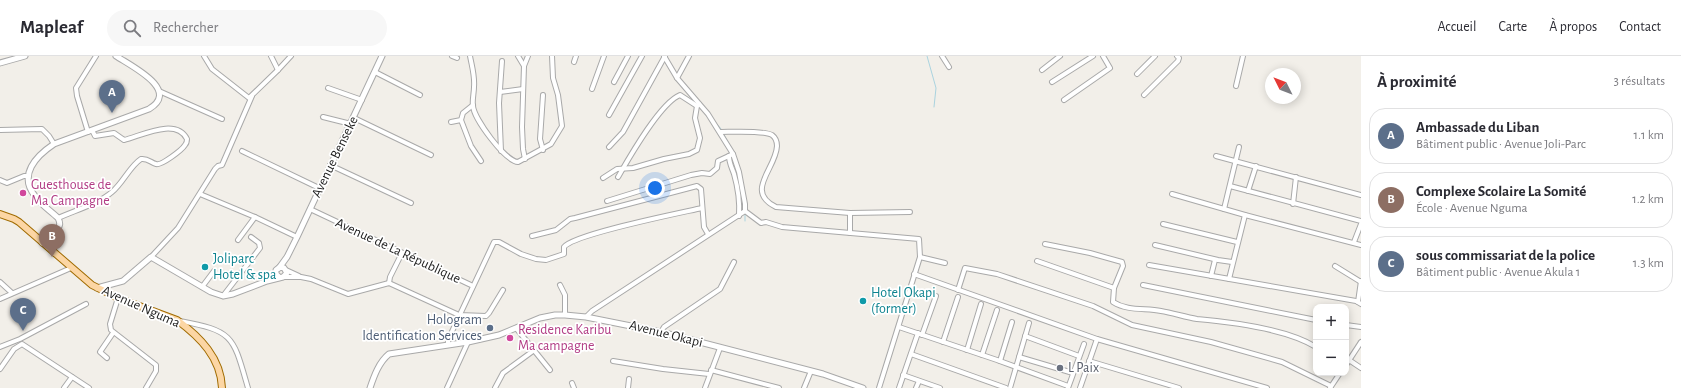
<!DOCTYPE html>
<html lang="fr">
<head>
<meta charset="utf-8">
<style>
	:root { --surface:#fff; --page:#f7f7f7; --text:#2b2b33; --muted:#7c7c81; --line:#e1e1e2; --accent:#1a73e8 }
	body { margin:0; font-family:"Alegreya Sans",sans-serif; background:var(--page); color:var(--text) }
	.controls { position:absolute; right:12px; bottom:12px; display:grid; overflow:hidden; border-radius:8px; box-shadow:0 2px 10px #0003 }
	.controls button { width:36px; height:36px; display:grid; place-items:center; padding:0; border:0; border-bottom:1px solid var(--line); background:var(--surface); color:var(--text); font:20px sans-serif }
	.compass { position:absolute; left:1265px; top:12px; width:36px; height:36px; border-radius:50%; background:var(--surface); box-shadow:0 2px 10px #0003; rotate:312deg }
	.you { position:absolute; left:655px; top:132px; width:14px; height:14px; margin:-10px; border:3px solid #fff; border-radius:50%; background:#1a73e8; box-shadow:0 0 0 6px #1a73e833 }
	.badge { display:grid; place-items:center; width:26px; height:26px; border-radius:50%; background:var(--accent); color:#fff; font-size:13px; font-weight:700 }
	.pin { position:absolute; translate:-50% -33px; filter:drop-shadow(0 1px 2px #0008) }
	.pin::after { content:''; position:absolute; top:21px; width:14px; height:12px; background:inherit; clip-path:polygon(0 0,100% 0,50% 100%) }
	.list { margin:0; padding:0; list-style:none }
	h2 { display:flex; justify-content:space-between; align-items:center; height:52px; margin:0; padding:0 16px; font-size:17px }
	h2 small { font-size:13px; font-weight:400; color:var(--muted) }
	.list li { display:grid; grid-template-columns:26px 1fr auto; gap:12px; align-items:center; box-sizing:border-box; height:56px; margin:0 8px 8px; padding:0 8px; border:1px solid var(--line); border-radius:16px }
	.list b { display:block; font-size:15px; white-space:nowrap }
	.list p { margin:0; font-size:13px; white-space:nowrap; color:var(--muted) }
	.list em { font-size:13px; font-style:normal; color:var(--muted) }
	.icon { flex:none; width:22px; height:22px; fill:none; stroke:currentColor; stroke-width:2; stroke-linecap:round; stroke-linejoin:round }
	.map { position:relative; flex:none; width:1361px; height:332px; overflow:hidden }
	header { display:flex; align-items:center; gap:24px; box-sizing:border-box; height:56px; padding:0 20px; background:var(--surface); border-bottom:1px solid var(--line) }
	header strong { font-size:19px }
	nav { display:flex; gap:22px; margin-inline-start:auto; font-size:14px }
	.search { width:280px; height:36px; background:var(--page); display:flex; align-items:center; gap:10px; box-sizing:border-box; padding:0 14px; border-radius:22px; color:var(--muted); font-size:15px }
	main { display:flex }
	aside { flex:1; background:var(--surface) }
	.map>svg:first-child { display:block }
	.lines { fill:none; stroke-linecap:round; stroke-linejoin:round }
	.stream { stroke:#aad3df; stroke-width:1 }
	.minor-casing { stroke:#a9a9a9; stroke-width:6 }
	.tertiary-casing { stroke:#a9a9a9; stroke-width:7 }
	.primary-casing { stroke:#a06b00; stroke-width:8 }
	.minor { stroke:#fff; stroke-width:4 }
	.tertiary { stroke:#fff; stroke-width:5 }
	.primary { stroke:#fcd6a4; stroke-width:6 }
	.hotel-dot { fill:#d1479c; stroke:#fff; stroke-width:1.5 }
	.culture-dot { fill:#0f9aa8; stroke:#fff; stroke-width:1.5 }
	.service-dot { fill:#5c6f8a; stroke:#fff; stroke-width:1.5 }
	.worship-dot { fill:#6b7280; stroke:#fff; stroke-width:1.5 }
	.labels { text-anchor:middle; dominant-baseline:central; stroke-width:3.5; stroke-linejoin:round; paint-order:stroke }
	.street-label { font-size:14px; fill:#222; stroke:#fff }
	.hotel-label { font-size:14px; fill:#b23c85; stroke:#fff; text-anchor:start }
	.culture-label { font-size:14px; fill:#0d838f; stroke:#fff; text-anchor:start }
	.service-label { font-size:14px; fill:#4e5e75; stroke:#fff; text-anchor:end }
	.worship-label { font-size:14px; fill:#5b616d; stroke:#fff; text-anchor:start }
</style>
</head>
<body>
<header>
<strong>Mapleaf</strong>
<div class="search"><svg class="icon" aria-label="search" viewBox="0 0 24 24"><circle cx="10" cy="10" r="6"/><path d="M15 15l6 6"/></svg>Rechercher</div>
<nav><a>Accueil</a><a>Carte</a><a>À propos</a><a>Contact</a></nav>
</header>
<main>
<div class="map">
<svg width="1361" height="332" viewBox="0 0 1361 332">
	<rect width="100%" height="100%" fill="#f2efe9"/>
	<g class="lines">
		<g class="stream">
			<polyline points="927,0 936,32 934,51"/>
			<polyline points="715,66 722,74"/>
			<polyline points="723,77 732,93"/>
			<polyline points="745,156 745,165"/>
		</g>
		<defs>
			<g id="minor">
				<polyline points="204,0 212,13 249,42 278,14 291,0"/>
				<polyline points="271,0 278,14"/>
				<polyline points="452,0 457,2"/>
				<path d="M470,0C472,11 475,20 474,31C474,37 472,44 473,50C474,63 505,105 518,106L551,88L562,70L558,39L553,22L552,0"/>
				<polyline points="518,0 524,10 522,71 523,93 525,103"/>
				<polyline points="942,0 949,11"/>
				<polyline points="574,6 576,0"/>
				<polyline points="524,10 528,0"/>
				<polyline points="1042,14 1060,0"/>
				<polyline points="375,16 420,39"/>
				<polyline points="1137,18 1155,0"/>
				<polyline points="677,22 689,0"/>
				<polyline points="614,26 628,0"/>
				<polyline points="1052,26 1093,0"/>
				<polyline points="1236,30 1243,0"/>
				<polyline points="328,32 362,44"/>
				<polyline points="592,33 604,0"/>
				<polyline points="159,35 222,63"/>
				<polyline points="500,36 523,33"/>
				<polyline points="543,39 540,83 543,94"/>
				<polyline points="1144,39 1178,5 1179,2 1177,0"/>
				<polyline points="1064,44 1110,12 1103,0"/>
				<polyline points="609,59 642,0"/>
				<polyline points="323,61 351,68"/>
				<polyline points="354,62 431,99"/>
				<polyline points="461,64 471,90 481,105"/>
				<polyline points="451,66 461,64 463,57 473,49"/>
				<polyline points="0,74 42,73 49,80 54,88"/>
				<polyline points="88,76 77,40 76,32 96,0"/>
				<path d="M720,76C731,76 763,74 772,79C776,82 777,86 777,90C776,113 744,135 776,151L850,157L910,156"/>
				<polyline points="609,91 623,76 665,0"/>
				<polyline points="242,95 319,132"/>
				<polyline points="501,95 499,47 502,5"/>
				<path d="M729,100C729,107 732,112 734,118C738,132 740,145 739,160"/>
				<polyline points="1216,100 1361,139"/>
				<polyline points="330,109 411,147"/>
				<path d="M618,121C629,102 660,47 680,39L697,50"/>
				<polyline points="603,122 617,113 633,112 664,103 689,98 697,94 700,82 695,62 697,50 699,48"/>
				<polyline points="0,124 7,127 24,120 28,120"/>
				<polyline points="1230,130 1361,165"/>
				<polyline points="1248,135 1256,110"/>
				<polyline points="200,138 255,161 297,181"/>
				<polyline points="1172,138 1245,159 1361,189"/>
				<polyline points="607,145 691,119 702,117 710,118 717,112 718,105 733,98"/>
				<polyline points="1293,148 1296,121"/>
				<polyline points="310,153 473,230"/>
				<polyline points="1224,153 1239,91"/>
				<polyline points="745,155 761,167 766,166 782,171 919,183 920,201 879,332"/>
				<path d="M58,162C76,154 98,148 112,136C123,127 130,110 141,103C148,102 151,107 156,108C161,110 182,94 185,89C187,87 187,85 187,83C176,61 141,80 124,84L114,77L95,80L92,74"/>
				<polyline points="1163,168 1237,186"/>
				<polyline points="850,177 850,157"/>
				<polyline points="532,180 556,174 570,163 575,162 697,130 701,133 704,171 708,178"/>
				<polyline points="238,184 255,161"/>
				<polyline points="1354,186 1361,168"/>
				<polyline points="1045,188 1090,197 1122,206 1123,210 1114,232"/>
				<polyline points="1155,189 1218,204 1232,206"/>
				<polyline points="151,201 178,172 215,113 218,110 222,109 252,40"/>
				<polyline points="920,201 945,207"/>
				<path d="M1037,205L1114,232L1113,246C1127,255 1145,252 1161,255C1173,257 1185,261 1197,263C1231,266 1287,273 1316,291"/>
				<polyline points="1149,209 1356,245 1361,248"/>
				<polyline points="1335,210 1361,226"/>
				<polyline points="286,214 299,220"/>
				<polyline points="914,218 1097,283 1267,332"/>
				<polyline points="1211,220 1215,204"/>
				<polyline points="284,221 301,221 311,223 348,238 389,227 459,259 486,260 489,257 503,234"/>
				<polyline points="1229,223 1245,159"/>
				<polyline points="0,226 12,237"/>
				<polyline points="389,227 390,221 402,197"/>
				<polyline points="560,229 565,239 565,259"/>
				<polyline points="1143,229 1316,264"/>
				<polyline points="202,231 214,215"/>
				<polyline points="958,234 965,212 997,218 1093,250 1132,269 1211,286 1282,306 1331,330"/>
				<polyline points="223,240 260,192 259,187 251,181"/>
				<polyline points="118,242 110,268 111,274 156,309 156,315 146,332"/>
				<polyline points="0,243 71,212"/>
				<polyline points="1358,246 1361,225"/>
				<polyline points="586,261 592,255 745,155 745,148 739,116 733,98 708,58 677,22 664,0"/>
				<path d="M180,265C234,275 233,280 248,332"/>
				<polyline points="1346,269 1361,271"/>
				<polyline points="899,271 997,304 1068,330"/>
				<polyline points="516,272 550,314"/>
				<polyline points="661,276 664,271 720,233 734,206"/>
				<polyline points="922,279 936,240"/>
				<polyline points="1025,280 1079,300"/>
				<polyline points="943,286 958,241"/>
				<path d="M448,288V284L494,186H499L521,198L536,203L546,204L564,198V191C574,178 680,157 702,152"/>
				<polyline points="0,291 20,283 86,248"/>
				<polyline points="967,294 981,248"/>
				<polyline points="911,298 1006,332"/>
				<polyline points="982,299 997,254"/>
				<polyline points="1019,301 1073,317"/>
				<polyline points="107,302 100,296 113,277"/>
				<polyline points="1349,304 1361,312"/>
				<polyline points="613,305 663,313 709,318"/>
				<polyline points="1000,305 1012,266"/>
				<polyline points="1089,305 1179,332"/>
				<polyline points="1346,309 1361,286"/>
				<polyline points="0,313 14,293 22,288 89,332"/>
				<polyline points="711,314 779,332"/>
				<polyline points="903,319 940,332"/>
				<polyline points="572,327 574,332"/>
				<polyline points="64,332 72,321"/>
				<polyline points="447,332 468,286"/>
				<polyline points="495,332 503,317 533,295"/>
				<polyline points="628,332 629,323"/>
				<polyline points="705,332 720,292"/>
				<polyline points="804,332 811,315"/>
				<polyline points="899,332 918,277"/>
				<polyline points="916,332 919,325"/>
				<polyline points="1010,332 1029,267"/>
				<polyline points="1068,332 1084,288"/>
				<polyline points="1080,332 1097,283"/>
				<polyline points="1330,332 1340,317"/>
			</g>
			<g id="tertiary">
				<polyline points="0,7 25,0"/>
				<polyline points="42,187 54,178"/>
				<path d="M54,197C53,191 51,183 55,177C58,171 62,170 58,162C51,155 41,149 35,140C18,119 36,100 54,88L149,53C181,34 131,10 116,0"/>
				<polyline points="279,212 287,201 297,181 382,0"/>
				<polyline points="97,232 123,225 151,201 211,236 223,240 233,238 267,225 283,221 287,217 284,212 280,211 276,214 276,218 279,221"/>
				<path d="M370,332C374,320 379,306 389,298L468,286L499,279L540,262L555,259H565L586,261L661,276L823,318L863,332"/>
			</g>
			<path id="primary" d="M0,158L14,163L19,166L92,229L118,242L177,264C200,281 221,302 222,332"/>
		</defs>
		<use href="#minor" class="minor-casing"/>
		<use href="#tertiary" class="tertiary-casing"/>
		<use href="#primary" class="primary-casing"/>
		<use href="#minor" class="minor"/>
		<use href="#tertiary" class="tertiary"/>
		<use href="#primary" class="primary"/>
	</g>
	<g class="hotel-dot">
		<circle cx="23" cy="137" r="4"/>
		<circle cx="510" cy="282" r="4"/>
	</g>
	<g class="culture-dot">
		<circle cx="205" cy="211" r="4"/>
		<circle cx="863" cy="245" r="4"/>
	</g>
	<circle class="service-dot" cx="490" cy="272" r="4"/>
	<circle class="worship-dot" cx="1060" cy="312" r="4"/>
	<g class="labels">
		<g class="street-label">
			<text transform="translate(335 101) rotate(-64)">Avenue Benseke</text>
			<text transform="translate(398 195) rotate(25)">Avenue de La République</text>
			<text transform="translate(141 251) rotate(24)">Avenue Nguma</text>
			<text transform="translate(666 278) rotate(14)">Avenue Okapi</text>
		</g>
		<g class="hotel-label">
			<text x="31" y="129">Guesthouse de<tspan x="31" dy="16">Ma Campagne</tspan></text>
			<text x="518" y="274">Residence Karibu<tspan x="518" dy="16">Ma campagne</tspan></text>
		</g>
		<g class="culture-label">
			<text x="213" y="203">Joliparc<tspan x="213" dy="16">Hotel &amp; spa</tspan></text>
			<text x="871" y="237">Hotel Okapi<tspan x="871" dy="16">(former)</tspan></text>
		</g>
		<g class="service-label">
			<text x="482" y="264">Hologram<tspan x="482" dy="16">Identification Services</tspan></text>
		</g>
		<g class="worship-label">
			<text x="1068" y="312">L Paix</text>
		</g>
	</g>
</svg>
<div class="controls">
<button>+</button>
<button>−</button>
</div>
<svg class="compass" viewBox="-18 -18 36 36"><path d="M0-13l5 13h-10z" fill="#e53935"/><path d="M0 13l5-13h-10z" fill="#7c7c81"/></svg>
<div class="you"></div>
<div class="pin badge" style="left:112px;top:57px;background:#5c6f8a">A</div>
<div class="pin badge" style="left:52px;top:201px;background:#8d6e63">B</div>
<div class="pin badge" style="left:23px;top:275px;background:#5c6f8a">C</div>
</div>
<aside>
<h2>À proximité<small>3 résultats</small></h2>
<ul class="list">
<li><span class="badge" style="background:#5c6f8a">A</span><div><b>Ambassade du Liban</b><p>Bâtiment public · Avenue Joli-Parc</p></div><em>1.1 km</em></li>
<li><span class="badge" style="background:#8d6e63">B</span><div><b>Complexe Scolaire La Somité</b><p>École · Avenue Nguma</p></div><em>1.2 km</em></li>
<li><span class="badge" style="background:#5c6f8a">C</span><div><b>sous commissariat de la police</b><p>Bâtiment public · Avenue Akula 1</p></div><em>1.3 km</em></li>
</ul>
</aside>
</main>
</body>
</html>
